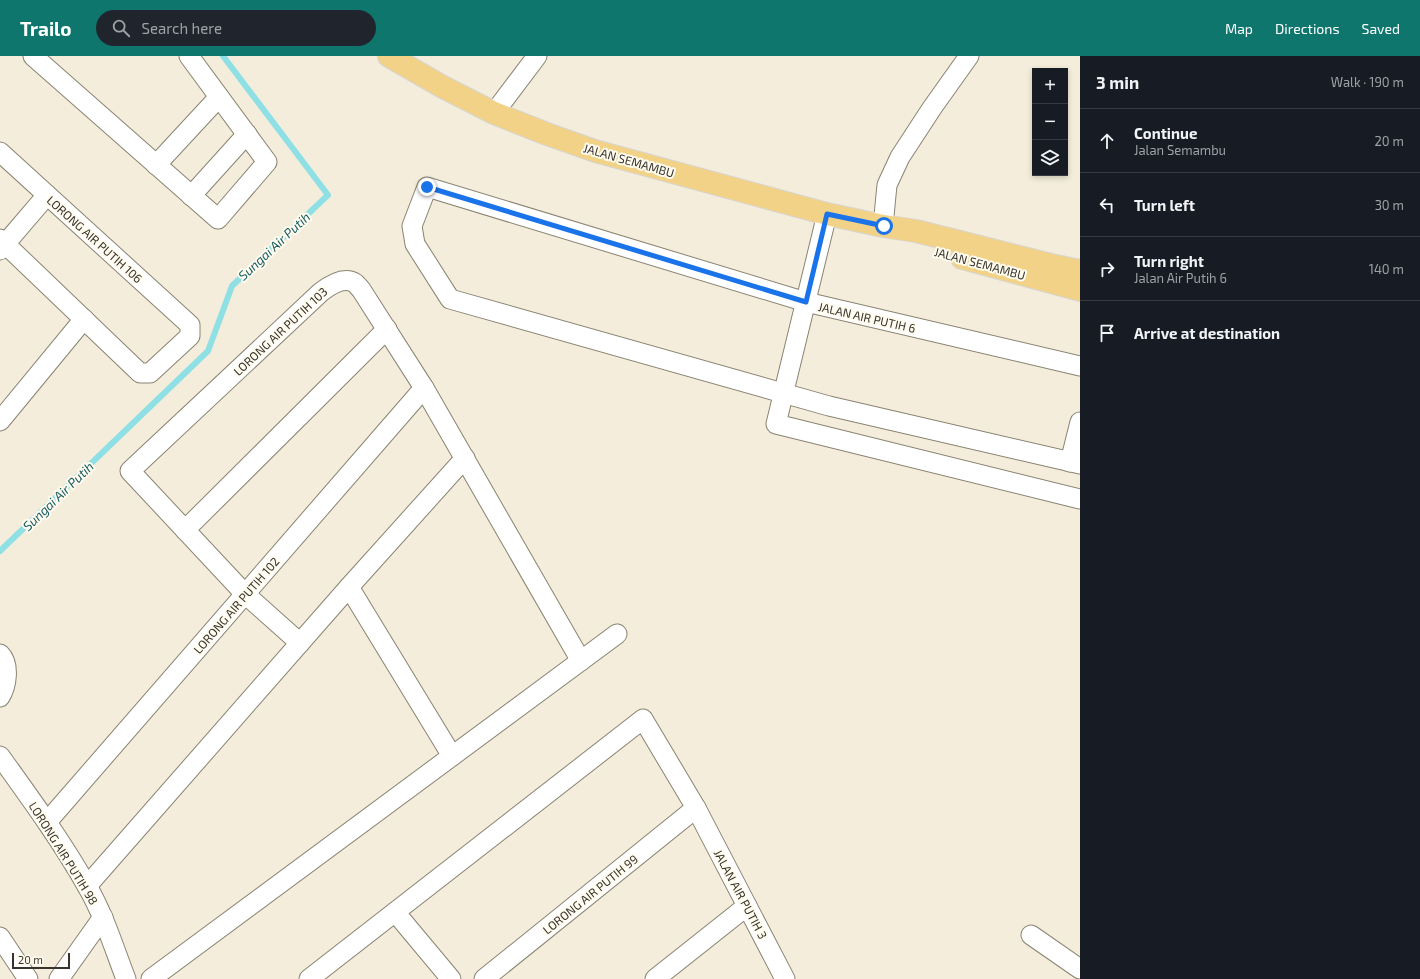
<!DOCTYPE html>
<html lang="en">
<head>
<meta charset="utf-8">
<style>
	:root { --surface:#171b24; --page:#20242c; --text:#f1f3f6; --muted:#9ea1a6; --line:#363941; --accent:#0f766e }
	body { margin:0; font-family:"Exo 2",sans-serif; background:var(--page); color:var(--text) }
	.controls { position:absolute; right:12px; top:12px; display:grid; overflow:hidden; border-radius:0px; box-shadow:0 2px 6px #0003 }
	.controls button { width:36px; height:36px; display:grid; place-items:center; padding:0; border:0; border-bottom:1px solid var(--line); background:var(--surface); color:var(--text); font:20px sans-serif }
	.scale { position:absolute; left:12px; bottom:10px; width:58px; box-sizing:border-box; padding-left:4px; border:2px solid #36342c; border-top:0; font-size:11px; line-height:14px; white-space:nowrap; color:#36342c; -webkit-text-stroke:3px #fffbef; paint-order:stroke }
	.stop { position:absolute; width:12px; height:12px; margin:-9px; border:3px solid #1a73e8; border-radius:50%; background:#fff }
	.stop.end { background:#1a73e8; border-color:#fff; box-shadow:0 1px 4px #0008 }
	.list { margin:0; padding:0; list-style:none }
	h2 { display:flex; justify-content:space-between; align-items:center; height:52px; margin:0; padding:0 16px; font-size:17px }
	h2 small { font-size:13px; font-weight:400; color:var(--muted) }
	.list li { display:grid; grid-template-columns:26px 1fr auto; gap:12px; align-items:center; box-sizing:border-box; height:64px; padding:0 16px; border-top:1px solid var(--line) }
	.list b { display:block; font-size:15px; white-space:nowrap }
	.list p { margin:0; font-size:13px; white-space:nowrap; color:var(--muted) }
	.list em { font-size:13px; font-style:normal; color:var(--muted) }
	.icon { flex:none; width:22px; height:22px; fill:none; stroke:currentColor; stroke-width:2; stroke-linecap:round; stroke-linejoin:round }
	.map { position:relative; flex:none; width:1080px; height:923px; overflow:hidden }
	header { display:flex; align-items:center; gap:24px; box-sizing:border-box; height:56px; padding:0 20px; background:var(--accent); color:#fff }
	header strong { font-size:19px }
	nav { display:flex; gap:22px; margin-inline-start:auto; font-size:14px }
	.search { width:280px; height:36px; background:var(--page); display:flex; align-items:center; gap:10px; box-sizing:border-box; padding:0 14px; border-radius:22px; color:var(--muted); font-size:15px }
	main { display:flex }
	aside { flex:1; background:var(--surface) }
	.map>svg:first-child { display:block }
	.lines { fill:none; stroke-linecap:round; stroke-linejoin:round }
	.stream { stroke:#8ee0e4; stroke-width:6 }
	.minor-casing { stroke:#898372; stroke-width:21 }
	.major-casing { stroke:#d7d6d5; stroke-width:24 }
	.minor { stroke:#fff; stroke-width:19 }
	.major { stroke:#f2d287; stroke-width:22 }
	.route { stroke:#1a73e8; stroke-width:5 }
	.labels { text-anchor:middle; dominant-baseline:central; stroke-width:4; stroke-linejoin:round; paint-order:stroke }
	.street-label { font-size:12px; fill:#36342c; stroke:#fffbef }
	.water-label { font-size:13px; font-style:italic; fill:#175d60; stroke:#fffbef }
</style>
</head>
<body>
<header>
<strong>Trailo</strong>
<div class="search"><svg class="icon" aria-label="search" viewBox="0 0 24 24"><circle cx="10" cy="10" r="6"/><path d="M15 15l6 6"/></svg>Search here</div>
<nav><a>Map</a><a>Directions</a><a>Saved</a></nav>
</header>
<main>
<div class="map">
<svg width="1080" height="923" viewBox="0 0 1080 923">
	<rect width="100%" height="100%" fill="#f4eddb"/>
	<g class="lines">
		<polyline class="stream" points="0,495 208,295 232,230 328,139 223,0"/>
		<defs>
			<g id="minor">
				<polyline points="33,0 218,163 267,106 189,0"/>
				<polyline points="494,57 537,0"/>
				<polyline points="0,96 190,269 190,280 150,317 140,317 0,183"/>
				<polyline points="156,109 219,41"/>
				<polyline points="191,140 247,78"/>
				<polyline points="827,158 776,368 1080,443"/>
				<polyline points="883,170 887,129 900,101 932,52 969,0"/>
				<polyline points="0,194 47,139"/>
				<polyline points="1080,310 806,246 427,131 412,170 415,188 450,243 829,350 1080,408"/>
				<polyline points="0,365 84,263"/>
				<polyline points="1070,406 1080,366"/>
				<polyline points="185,474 387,273"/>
				<polyline points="349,531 452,700"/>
				<path d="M300,587L245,538L130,415L321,236C330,229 344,220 355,227C357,229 360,232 362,235L424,332L581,605"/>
				<path d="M0,598C10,608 7,630 0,641"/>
				<path d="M0,700C30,742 61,784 87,830C104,859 114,892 126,923"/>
				<polyline points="47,766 424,332"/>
				<polyline points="87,830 349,531 465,402"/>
				<polyline points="395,856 451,923"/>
				<polyline points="1031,879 1080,913"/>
				<polyline points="0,881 28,923"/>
				<polyline points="59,923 103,861"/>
				<polyline points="151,923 617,578"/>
				<polyline points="309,923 643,663 696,752 785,923"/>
				<polyline points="484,923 696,752"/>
				<polyline points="655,923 747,850"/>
			</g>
			<g id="major">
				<polyline points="389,0 443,31 494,57 547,78 595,95 827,158 883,170 916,175 1051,209 1080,215"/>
				<polyline points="962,202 1080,234"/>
			</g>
		</defs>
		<use href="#minor" class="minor-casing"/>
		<use href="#major" class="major-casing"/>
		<use href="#minor" class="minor"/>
		<use href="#major" class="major"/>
	</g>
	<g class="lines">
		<polyline class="route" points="427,131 806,246 827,158 884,170"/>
	</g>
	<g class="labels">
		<g class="street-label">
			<text transform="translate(629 104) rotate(16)">JALAN SEMAMBU</text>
			<text transform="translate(95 183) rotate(42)">LORONG AIR PUTIH 106</text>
			<text transform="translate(980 207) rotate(15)">JALAN SEMAMBU</text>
			<text transform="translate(867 261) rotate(13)">JALAN AIR PUTIH 6</text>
			<text transform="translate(280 275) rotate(-43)">LORONG AIR PUTIH 103</text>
			<text transform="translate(236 549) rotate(-49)">LORONG AIR PUTIH 102</text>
			<text transform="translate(64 797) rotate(58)">LORONG AIR PUTIH 98</text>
			<text transform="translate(590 838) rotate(-39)">LORONG AIR PUTIH 99</text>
			<text transform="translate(741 838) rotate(62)">JALAN AIR PUTIH 3</text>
		</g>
		<g class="water-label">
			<text transform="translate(274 190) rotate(-43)">Sungai Air Putih</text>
			<text transform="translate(58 440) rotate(-44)">Sungai Air Putih</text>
		</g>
	</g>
</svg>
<div class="controls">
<button>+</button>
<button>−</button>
<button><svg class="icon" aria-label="layers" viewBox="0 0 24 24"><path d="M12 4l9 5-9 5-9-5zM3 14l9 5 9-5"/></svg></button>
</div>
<div class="scale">20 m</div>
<div class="stop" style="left:884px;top:170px"></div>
<div class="stop end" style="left:427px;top:131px"></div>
</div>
<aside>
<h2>3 min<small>Walk · 190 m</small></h2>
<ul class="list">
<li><svg class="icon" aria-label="ahead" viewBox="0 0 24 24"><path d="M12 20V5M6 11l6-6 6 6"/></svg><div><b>Continue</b><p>Jalan Semambu</p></div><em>20 m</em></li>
<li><svg class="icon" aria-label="left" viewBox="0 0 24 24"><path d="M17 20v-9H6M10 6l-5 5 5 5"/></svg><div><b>Turn left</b></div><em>30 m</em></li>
<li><svg class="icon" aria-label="right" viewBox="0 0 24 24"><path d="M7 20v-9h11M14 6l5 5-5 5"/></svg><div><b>Turn right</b><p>Jalan Air Putih 6</p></div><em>140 m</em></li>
<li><svg class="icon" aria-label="arrive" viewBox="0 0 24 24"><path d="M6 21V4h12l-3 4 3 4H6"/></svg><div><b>Arrive at destination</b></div></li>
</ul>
</aside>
</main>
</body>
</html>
